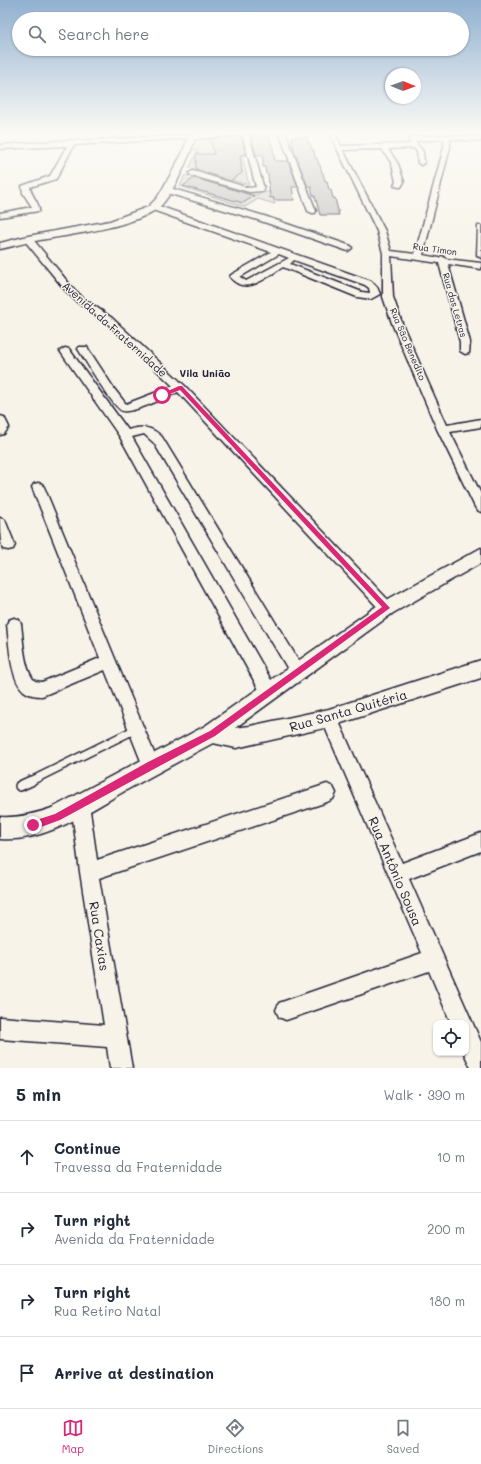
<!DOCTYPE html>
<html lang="en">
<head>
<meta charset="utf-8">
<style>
	:root { --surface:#fff; --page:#f2f2f3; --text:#1f2937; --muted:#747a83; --line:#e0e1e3; --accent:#db2777 }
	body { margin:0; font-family:Mali,sans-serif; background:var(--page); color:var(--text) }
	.controls { position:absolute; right:12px; bottom:12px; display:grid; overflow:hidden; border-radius:8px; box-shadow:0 1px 3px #0004 }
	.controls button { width:36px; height:36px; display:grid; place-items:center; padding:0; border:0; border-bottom:1px solid var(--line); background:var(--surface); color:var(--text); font:20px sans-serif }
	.compass { position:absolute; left:385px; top:68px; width:36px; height:36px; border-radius:50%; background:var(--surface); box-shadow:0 1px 3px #0004; rotate:91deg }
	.stop { position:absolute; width:12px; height:12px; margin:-9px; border:3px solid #db2777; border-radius:50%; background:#fff }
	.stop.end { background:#db2777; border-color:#fff; box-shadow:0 1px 4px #0008 }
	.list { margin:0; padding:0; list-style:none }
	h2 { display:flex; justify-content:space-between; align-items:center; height:52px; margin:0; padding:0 16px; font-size:17px }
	h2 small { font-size:13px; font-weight:400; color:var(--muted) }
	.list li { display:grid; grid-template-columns:26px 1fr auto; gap:12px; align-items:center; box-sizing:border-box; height:72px; padding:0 16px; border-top:1px solid var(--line) }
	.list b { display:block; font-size:15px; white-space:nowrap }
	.list p { margin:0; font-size:13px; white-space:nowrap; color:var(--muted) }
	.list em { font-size:13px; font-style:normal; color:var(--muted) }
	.icon { flex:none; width:22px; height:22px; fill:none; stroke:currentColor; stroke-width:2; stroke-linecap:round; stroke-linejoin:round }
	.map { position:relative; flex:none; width:481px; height:1068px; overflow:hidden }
	.search { position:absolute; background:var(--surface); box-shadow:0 1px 3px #0004; left:12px; right:12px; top:12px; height:44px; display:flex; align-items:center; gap:10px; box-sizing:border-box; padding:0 14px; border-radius:22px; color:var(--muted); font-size:15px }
	.sheet { height:340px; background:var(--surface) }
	nav { display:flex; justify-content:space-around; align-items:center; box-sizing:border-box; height:56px; border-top:1px solid var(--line); background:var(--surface); font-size:11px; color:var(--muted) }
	nav a { display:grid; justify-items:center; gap:2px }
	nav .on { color:var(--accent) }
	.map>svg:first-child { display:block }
	.green { fill:#d8d5cf; stroke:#7d7c85 }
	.building { fill:#c2bfbd; stroke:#22223b }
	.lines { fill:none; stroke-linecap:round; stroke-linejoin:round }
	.service-far1-casing { stroke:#22223b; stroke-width:10 }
	.service-casing { stroke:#22223b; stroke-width:12 }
	.minor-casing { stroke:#22223b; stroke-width:3 }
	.tertiary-casing { stroke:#22223b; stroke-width:3 }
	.service-far1 { stroke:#f7f3e8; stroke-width:7 }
	.service { stroke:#f7f3e8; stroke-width:9 }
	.minor { fill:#f7f3e8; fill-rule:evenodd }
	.tertiary { fill:#f7f3e8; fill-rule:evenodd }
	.route { fill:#db2777 }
	.labels { text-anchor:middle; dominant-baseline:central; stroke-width:3; stroke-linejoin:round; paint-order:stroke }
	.far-street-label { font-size:9px; fill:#22223b; stroke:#f7f3e8 }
	.far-neighbourhood-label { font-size:10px; font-weight:bold; fill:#22223b; stroke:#f7f3e8 }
	.street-label { font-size:11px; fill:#22223b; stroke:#f7f3e8 }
	.near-street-label { font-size:13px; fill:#22223b; stroke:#f7f3e8 }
</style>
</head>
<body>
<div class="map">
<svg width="481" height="1068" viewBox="0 0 481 1068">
	<rect width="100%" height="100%" fill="#f7f3e8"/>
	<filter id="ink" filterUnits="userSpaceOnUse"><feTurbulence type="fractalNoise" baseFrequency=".025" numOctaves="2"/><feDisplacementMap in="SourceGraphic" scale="8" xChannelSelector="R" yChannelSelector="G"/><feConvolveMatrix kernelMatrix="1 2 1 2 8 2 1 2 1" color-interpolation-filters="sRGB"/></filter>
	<g filter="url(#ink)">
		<g class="green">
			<polygon points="237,135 249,185 189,168 198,150 192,150 196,138"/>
			<polygon points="185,175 255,195 271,191 275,204 258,199 245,207 180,186"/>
		</g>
		<g class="building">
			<polygon points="241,136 246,155 240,155 242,173 230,181 196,169 196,154 214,154 210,139"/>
			<polygon points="251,136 269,136 273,149 275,161 288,161 298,187 292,187 294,200 274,200 273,197 270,198 268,174 266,174 265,167 263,167 263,155 256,155"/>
			<polygon points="292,137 307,137 308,143 310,143 312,150 314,150 315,158 317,158 319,165 320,165 322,173 323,173 325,181 327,181 329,190 331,190 333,198 335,198 339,215 320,215 315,196 313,196 311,187 308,187 294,151"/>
			<polygon points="194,178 222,186 254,196 243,203 183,186"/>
		</g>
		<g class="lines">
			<defs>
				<polyline id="service-far1" points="29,782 136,729"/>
				<polyline id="service" points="20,786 31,781"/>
				<g id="minor">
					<polygon points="248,132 264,189 263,191 249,192 190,175 189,173 193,171 249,188 256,187 242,133"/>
					<polygon points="279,132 285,132 316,211 315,213 312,213 308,211"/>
					<path d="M329,132H335L341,146L411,144L408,139L411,137L447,135L481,137V141L450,139V147L423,255L439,258L442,256L446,259L481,263V269L448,264L470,342L469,353L465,354L460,351V342L439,263L391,256L393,297L403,326L447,425L481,419V427L450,432L481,494V512L477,510L475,507L437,429L393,326L383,297V253L377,231ZM444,139V147L415,254L391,251L385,231L343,150L382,149L392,164L396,182L394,185L398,187H401L404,182L398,164L388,149L414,148L417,152L418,163L421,165L424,163L423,152L415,141Z"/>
					<path d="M192,135L195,137L194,138L74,145L56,179L30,187C31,196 40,203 39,211L0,217V213L32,207L23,193L22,186L50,176L67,146L0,149V145L72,140L75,141Z"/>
					<polygon points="164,188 170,188 264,216 351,246 352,248 348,251 345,250 258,220 164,192"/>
					<path d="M150,205H156L371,281L377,287L380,294L371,299L357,297L283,267C266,277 246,297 230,277L231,275L271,252L150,209ZM279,254L289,258L246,281L240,277ZM294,260L365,285L369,288L370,293L362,292L290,264Z"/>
					<polygon points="478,226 481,226 481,258 477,255"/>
					<path d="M25,237H31L72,287L83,298L112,318L184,385L392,604L394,608L392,612L387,614L382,612L178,392C166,397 135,413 123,411C115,411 84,358 78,349L79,347H87L115,390L126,404L173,386L106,322L77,302L66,291L25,241Z"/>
					<path d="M65,348L69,349L128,430C142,426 151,426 162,437L302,666L305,671L302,676L297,678L292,676L154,443L144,434L132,437L275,687L277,692L275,697L269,699L263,697L120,437L60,351Z"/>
					<polygon points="0,416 4,417 9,427 4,434 0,435"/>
					<path d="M38,483L42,484L44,487L159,765L157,771L151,773L145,771L105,670L42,696C36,696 29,695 24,691C10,680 9,641 7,624L9,620L14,618L19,620L21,624C23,639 24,671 35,681L42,682L100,658L32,487L34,484Z"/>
					<path d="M0,518L5,520L15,545L13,549L8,550L3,549C0,539 0,528 0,518Z"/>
					<polygon points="329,710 335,713 402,863 481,833 481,851 409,879 481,1042 481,1068 471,1068 464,1053 466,1053 466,1023 451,1023 429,971 286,1020 279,1017 276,1010 279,1003 422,953 321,718 323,713"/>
					<polygon points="327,784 333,787 336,793 333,799 327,802 99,878 132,1068 110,1068 107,1047 0,1039 0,1017 104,1025 80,872 71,804 74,798 80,795 86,798 89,804 97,860"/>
				</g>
				<g id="tertiary">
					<path d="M217,132H253L249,134L195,139C189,157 176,187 164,202C143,228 63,235 30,242C20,244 10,247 0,249V243L28,236L110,221L148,207L157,198L162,190L182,154L189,135Z"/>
					<path d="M481,548V563L393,613L235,728L250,726L329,709L481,660V678L329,727L236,748L213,743C185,758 157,773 130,788C90,810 47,843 0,839V817C19,818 35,814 52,808L205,726L381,603Z"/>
				</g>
			</defs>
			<use href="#service-far1" class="service-far1-casing"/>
			<use href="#service" class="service-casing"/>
			<use href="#minor" class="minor-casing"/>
			<use href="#tertiary" class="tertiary-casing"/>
			<use href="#service-far1" class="service-far1"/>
			<use href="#service" class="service"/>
			<use href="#minor" class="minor"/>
			<use href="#tertiary" class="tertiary"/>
		</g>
	</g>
	<linearGradient id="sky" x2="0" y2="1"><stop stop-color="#91b0d0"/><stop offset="0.47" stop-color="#fbfaf5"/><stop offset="1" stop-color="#fbfaf5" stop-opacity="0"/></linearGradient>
	<rect width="481" height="282" fill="url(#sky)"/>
	<polygon class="route" points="179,386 182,386 390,608 215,736 60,820 33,830 30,828 29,825 30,822 55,814 148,762 210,731 382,607 180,390 162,397 159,395"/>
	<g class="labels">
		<g class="far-street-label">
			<text transform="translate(435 249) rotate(8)">Rua Timon</text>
			<text transform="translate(455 305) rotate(74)">Rua das Letras</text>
			<text transform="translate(408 344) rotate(67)">Rua São Benedito</text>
		</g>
		<g class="far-neighbourhood-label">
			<text x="205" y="373">Vila União</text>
		</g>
		<g class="street-label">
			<text transform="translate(115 329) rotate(42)">Avenida da Fraternidade</text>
		</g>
		<g class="near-street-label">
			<text transform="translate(348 710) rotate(-16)">Rua Santa Quitéria</text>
			<text transform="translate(396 871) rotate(67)">Rua Antônio Sousa</text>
			<text transform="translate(100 936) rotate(81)">Rua Caxias</text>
		</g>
	</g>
</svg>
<div class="controls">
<button><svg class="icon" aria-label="locate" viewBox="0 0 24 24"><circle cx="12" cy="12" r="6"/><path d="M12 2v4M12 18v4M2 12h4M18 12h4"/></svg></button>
</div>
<svg class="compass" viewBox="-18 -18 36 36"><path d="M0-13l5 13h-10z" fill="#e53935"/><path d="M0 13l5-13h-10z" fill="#747a83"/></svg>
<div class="stop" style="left:162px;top:395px"></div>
<div class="stop end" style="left:33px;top:825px"></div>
<div class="search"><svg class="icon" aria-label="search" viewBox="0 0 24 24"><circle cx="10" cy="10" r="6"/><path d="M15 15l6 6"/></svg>Search here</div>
</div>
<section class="sheet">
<h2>5 min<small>Walk · 390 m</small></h2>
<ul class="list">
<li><svg class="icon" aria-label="ahead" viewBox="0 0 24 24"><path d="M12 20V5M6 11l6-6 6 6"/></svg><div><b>Continue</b><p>Travessa da Fraternidade</p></div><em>10 m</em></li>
<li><svg class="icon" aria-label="right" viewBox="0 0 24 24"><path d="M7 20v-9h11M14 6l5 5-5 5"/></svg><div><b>Turn right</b><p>Avenida da Fraternidade</p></div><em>200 m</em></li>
<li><svg class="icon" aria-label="right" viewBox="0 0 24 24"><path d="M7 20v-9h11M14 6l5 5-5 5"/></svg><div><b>Turn right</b><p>Rua Retiro Natal</p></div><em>180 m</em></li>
<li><svg class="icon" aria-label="arrive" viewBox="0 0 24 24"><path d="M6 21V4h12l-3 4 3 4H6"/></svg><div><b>Arrive at destination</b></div></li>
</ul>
</section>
<nav>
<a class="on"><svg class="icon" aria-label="map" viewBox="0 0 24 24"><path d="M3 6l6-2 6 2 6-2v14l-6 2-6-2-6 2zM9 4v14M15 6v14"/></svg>Map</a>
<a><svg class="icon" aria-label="directions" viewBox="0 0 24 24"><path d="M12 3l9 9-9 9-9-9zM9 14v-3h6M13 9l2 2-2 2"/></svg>Directions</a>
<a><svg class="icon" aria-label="saved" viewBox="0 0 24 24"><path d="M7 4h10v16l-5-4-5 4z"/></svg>Saved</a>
</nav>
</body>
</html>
